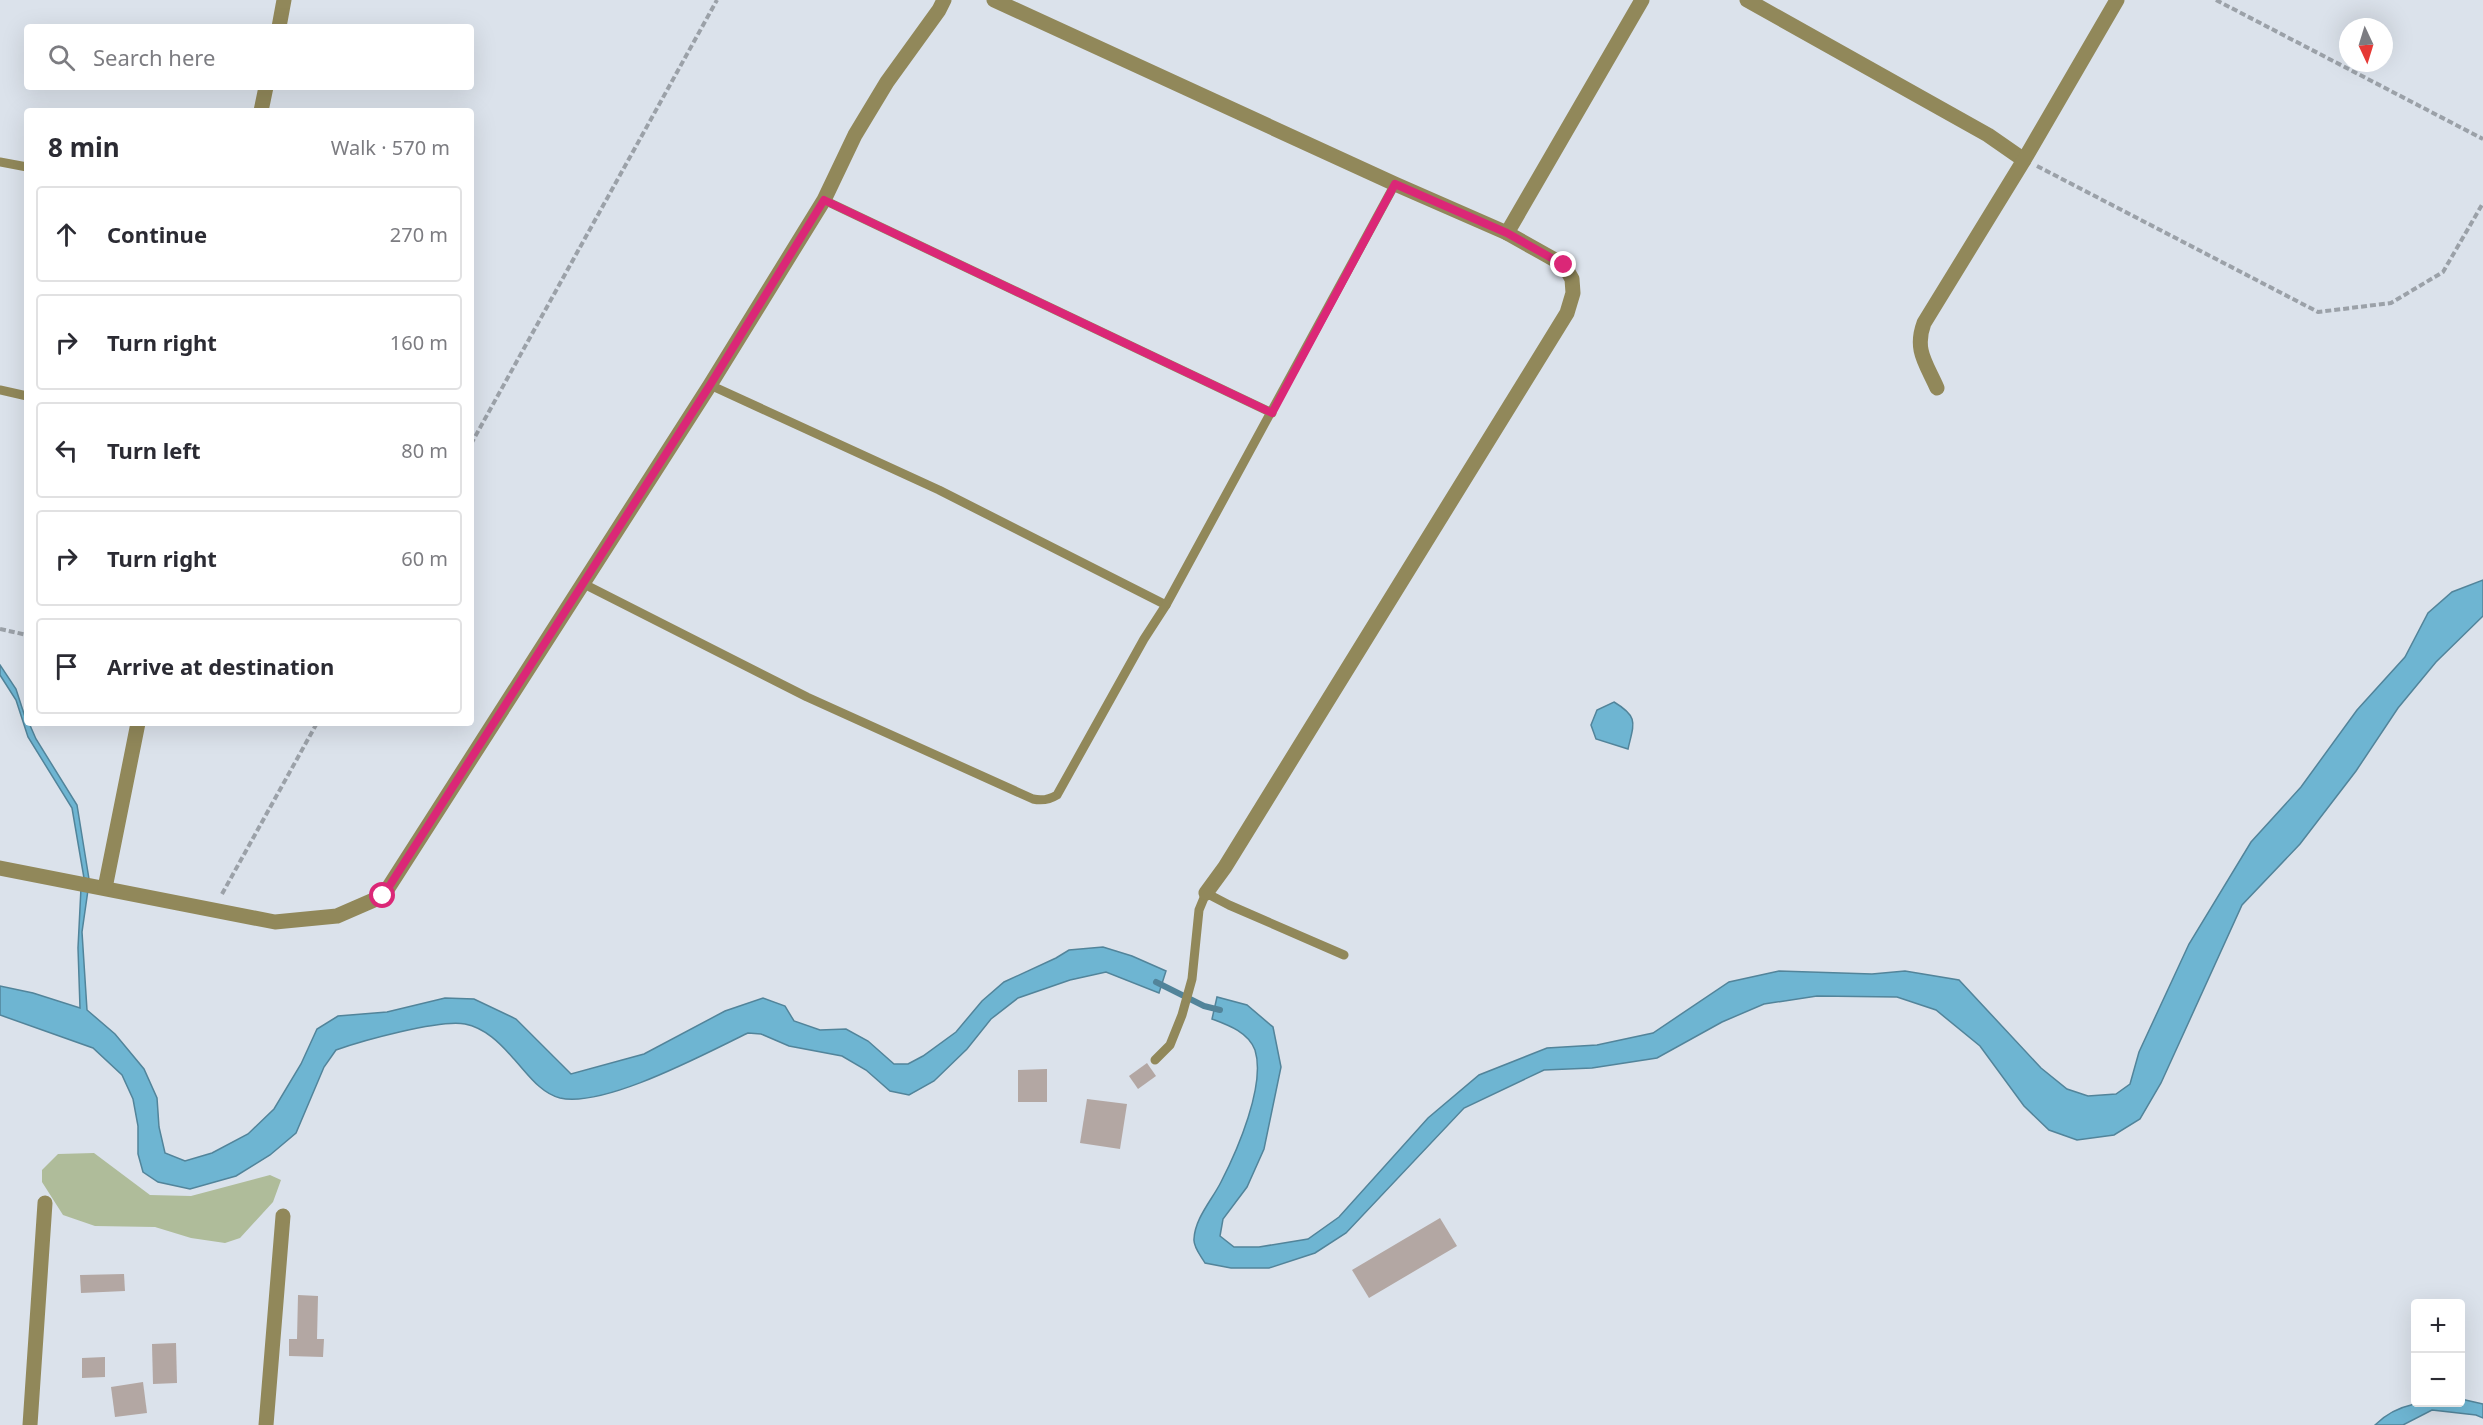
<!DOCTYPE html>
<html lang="en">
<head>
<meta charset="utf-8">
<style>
	:root { --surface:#fff; --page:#f2f2f3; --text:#2b2b33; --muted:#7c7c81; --line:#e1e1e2 }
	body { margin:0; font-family:"Noto Sans",sans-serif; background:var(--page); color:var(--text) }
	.controls { position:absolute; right:18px; bottom:18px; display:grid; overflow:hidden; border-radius:6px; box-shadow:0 6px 24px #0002 }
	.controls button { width:54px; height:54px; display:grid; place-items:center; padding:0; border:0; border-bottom:2px solid var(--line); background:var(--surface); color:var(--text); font:30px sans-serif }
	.compass { position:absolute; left:2339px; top:18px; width:54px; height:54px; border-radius:50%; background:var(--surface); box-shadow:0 6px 24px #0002; rotate:176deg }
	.stop { position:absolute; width:18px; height:18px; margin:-14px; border:4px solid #db2777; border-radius:50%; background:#fff }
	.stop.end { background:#db2777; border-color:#fff; box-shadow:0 2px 6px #0008 }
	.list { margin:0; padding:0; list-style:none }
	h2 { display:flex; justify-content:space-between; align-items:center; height:78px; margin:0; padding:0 24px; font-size:26px }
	h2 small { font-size:20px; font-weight:400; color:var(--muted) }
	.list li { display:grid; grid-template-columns:39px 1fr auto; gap:18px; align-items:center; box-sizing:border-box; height:96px; margin:0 12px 12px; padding:0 12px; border:2px solid var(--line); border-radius:6px }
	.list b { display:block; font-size:22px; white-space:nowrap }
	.list em { font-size:20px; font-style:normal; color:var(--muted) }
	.icon { flex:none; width:33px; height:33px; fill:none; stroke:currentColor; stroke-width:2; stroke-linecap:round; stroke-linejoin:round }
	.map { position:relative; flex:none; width:2483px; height:1425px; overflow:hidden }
	.search { position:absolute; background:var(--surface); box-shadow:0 6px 24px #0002; left:24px; top:24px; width:450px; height:66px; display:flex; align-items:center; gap:15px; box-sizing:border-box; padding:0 21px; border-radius:6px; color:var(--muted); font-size:22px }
	.panel { position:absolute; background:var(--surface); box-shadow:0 6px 24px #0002; left:24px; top:108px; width:450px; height:618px; border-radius:6px }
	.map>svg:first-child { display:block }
	.green { fill:#afbc9a }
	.water { fill:#6eb5d2; stroke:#52849a; stroke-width:1.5 }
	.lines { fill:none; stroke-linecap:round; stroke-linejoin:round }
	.stream { stroke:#52849a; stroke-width:6 }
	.building { fill:#b3a7a3 }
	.path { stroke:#9ba1a8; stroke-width:4; stroke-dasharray:6 3; stroke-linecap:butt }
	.service { stroke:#91885a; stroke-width:9 }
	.minor { stroke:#91885a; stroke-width:15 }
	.route { stroke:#db2777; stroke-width:8 }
</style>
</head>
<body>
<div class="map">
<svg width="2483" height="1425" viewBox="0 0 2483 1425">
	<rect width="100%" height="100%" fill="#dbe2eb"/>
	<polygon class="green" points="94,1153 150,1195 191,1196 270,1175 281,1180 273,1202 240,1238 225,1243 191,1238 155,1227 95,1226 63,1215 42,1182 42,1170 58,1154"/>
	<g class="water">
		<path d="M2483,580V616L2436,662L2398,708L2356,771L2300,844L2242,905L2161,1083L2140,1119L2114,1135L2077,1140L2049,1130L2024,1106L1980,1046L1936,1010L1897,997L1817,996L1764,1004L1722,1022L1657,1058L1592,1068L1544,1070L1464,1108L1346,1233L1315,1253L1269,1268H1231L1205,1263C1201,1256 1193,1247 1194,1239C1195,1218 1212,1200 1221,1182C1237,1151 1266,1085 1255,1050C1248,1032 1228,1025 1212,1019L1217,997L1247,1005L1273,1027L1281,1067L1264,1149L1247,1187L1223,1219L1220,1236L1234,1247H1259L1308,1239L1339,1217L1428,1118L1479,1075L1547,1048L1597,1045L1653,1033L1729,982L1779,971L1872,974L1905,971L1959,980L2041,1068L2067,1089L2088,1096L2116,1094L2130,1084L2139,1052L2189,944L2251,842L2301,787L2357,710L2405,657L2428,613L2452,592Z"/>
		<polygon points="0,665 16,689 27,723 29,723 36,739 77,805 89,879 84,878 72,808 28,737 16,700 0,675"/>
		<path d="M1614,702C1639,717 1634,723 1628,749L1596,739L1591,725L1597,710Z"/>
		<path d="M81,888L88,890L82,932L87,1010L115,1034L144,1069L157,1098L159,1127L165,1153L185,1161L212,1153L248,1134L274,1109L301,1064L317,1029L338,1016L387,1012L445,998L474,999L516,1019L571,1074L644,1054L725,1011L763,998L785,1006L794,1021L820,1030L846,1029L868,1041L894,1064H908L923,1056L956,1032L982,1001L1004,982L1056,958L1069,950L1103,947L1132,956L1166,971L1159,993L1106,972L1070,980L1018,998L991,1019L967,1049L934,1081L909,1095L890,1091L866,1070L842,1056L789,1046L761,1034L748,1033C706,1053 605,1108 560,1098C540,1093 527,1073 513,1058C500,1043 485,1028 465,1024C440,1019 361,1041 336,1050L324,1067L296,1133L270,1155L236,1176L190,1189L158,1182L143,1172L138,1154V1126L133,1099L122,1075L93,1048L0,1015V986L33,993L80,1008L78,948Z"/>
		<path d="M2461,1399L2483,1404V1418L2476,1415L2432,1410L2403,1425H2375C2400,1400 2428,1402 2460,1402Z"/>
	</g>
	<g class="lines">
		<polyline class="stream" points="1156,982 1204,1006 1220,1010"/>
	</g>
	<g class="building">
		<polygon points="1147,1063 1156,1076 1138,1089 1129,1076"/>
		<polygon points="1047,1069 1047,1102 1018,1102 1018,1070"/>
		<polygon points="1087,1099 1127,1104 1120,1149 1080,1143"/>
		<polygon points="1440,1218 1457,1246 1369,1298 1352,1270"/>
		<polygon points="124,1274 125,1291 81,1293 80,1275"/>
		<polygon points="298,1295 318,1296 317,1339 324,1339 323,1357 289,1356 289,1339 297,1339"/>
		<polygon points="176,1343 177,1383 153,1384 152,1344"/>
		<polygon points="105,1357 105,1377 82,1378 82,1358"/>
		<polygon points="143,1382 147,1413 115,1417 111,1387"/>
	</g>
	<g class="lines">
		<g class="path">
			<polyline points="2216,0 2483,139"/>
			<polyline points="2037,166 2318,312 2391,303 2443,272 2483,203"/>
			<polyline points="471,444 717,0"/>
			<polyline points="0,629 27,635"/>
			<polyline points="222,894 317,723"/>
		</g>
		<g class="service">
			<polyline points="0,162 27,167"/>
			<polyline points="824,200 1272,413"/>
			<polyline points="710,385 939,490 1166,605"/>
			<polyline points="0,390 27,396"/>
			<path d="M582,583L807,697L1033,799C1042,801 1049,800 1057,795L1144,639L1166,605L1395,184"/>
			<polyline points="1155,1060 1170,1045 1182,1015 1192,979 1199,910 1206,893 1229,905 1344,955"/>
		</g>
		<g class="minor">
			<polyline points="994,0 1395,184 1507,233 1564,265 1572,279 1573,293 1567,313 1225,867 1206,893"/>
			<polyline points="1747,0 1988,135 2024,160"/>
			<polyline points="279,27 284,0"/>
			<polyline points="261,111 266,87"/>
			<polyline points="1507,233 1642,0"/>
			<path d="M1937,388C1926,363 1914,350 1924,323L2024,160L2117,0"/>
			<polyline points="0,868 275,922 337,916 383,896 710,385 824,200 855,135 887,82 939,10 944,0"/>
			<polyline points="105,888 138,723"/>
			<polyline points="30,1425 45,1203"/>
			<polyline points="266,1425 283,1216"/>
		</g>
	</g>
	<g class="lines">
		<polyline class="route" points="383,896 710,385 824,200 1272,413 1395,184 1507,233 1564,265"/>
	</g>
</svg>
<div class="controls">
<button>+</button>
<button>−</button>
</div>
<svg class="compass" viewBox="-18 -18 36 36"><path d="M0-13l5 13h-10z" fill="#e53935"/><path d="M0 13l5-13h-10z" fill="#7c7c81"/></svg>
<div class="stop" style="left:383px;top:896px"></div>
<div class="stop end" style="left:1564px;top:265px"></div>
<div class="search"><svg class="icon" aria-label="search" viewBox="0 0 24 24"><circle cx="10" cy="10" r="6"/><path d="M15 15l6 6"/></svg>Search here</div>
<section class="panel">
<h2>8 min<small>Walk · 570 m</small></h2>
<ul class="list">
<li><svg class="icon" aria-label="ahead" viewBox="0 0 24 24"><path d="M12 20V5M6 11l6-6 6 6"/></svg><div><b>Continue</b></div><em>270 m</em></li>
<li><svg class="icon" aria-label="right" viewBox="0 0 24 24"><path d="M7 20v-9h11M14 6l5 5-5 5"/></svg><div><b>Turn right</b></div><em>160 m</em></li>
<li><svg class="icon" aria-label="left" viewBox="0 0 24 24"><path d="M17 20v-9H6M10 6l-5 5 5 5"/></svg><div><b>Turn left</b></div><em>80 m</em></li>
<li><svg class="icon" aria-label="right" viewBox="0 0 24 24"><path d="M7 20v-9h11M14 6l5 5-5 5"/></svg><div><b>Turn right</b></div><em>60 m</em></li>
<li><svg class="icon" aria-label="arrive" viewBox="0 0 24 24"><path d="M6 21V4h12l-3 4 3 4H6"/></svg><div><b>Arrive at destination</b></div></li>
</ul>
</section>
</div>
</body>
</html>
